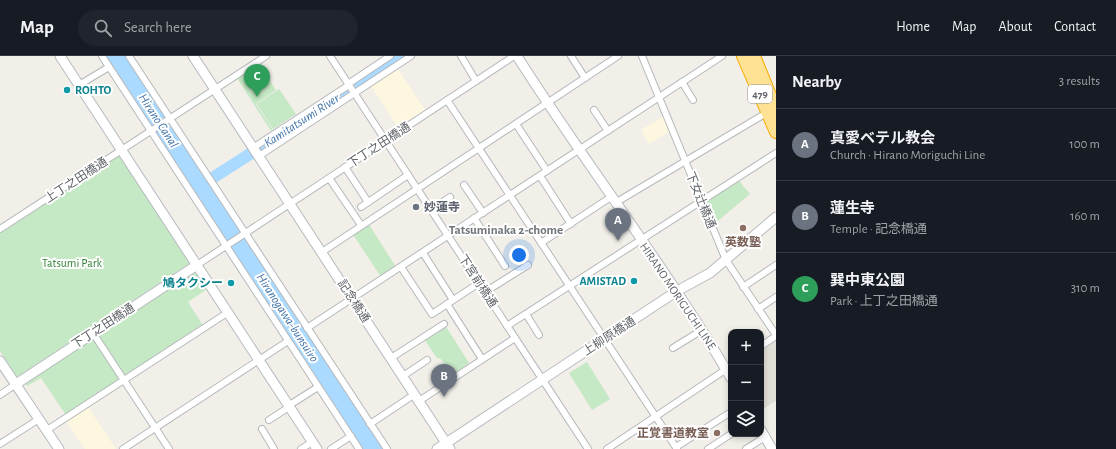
<!DOCTYPE html>
<html lang="en">
<head>
<meta charset="utf-8">
<style>
	:root { --surface:#171b24; --page:#20242c; --text:#f1f3f6; --muted:#9ea1a6; --line:#363941; --accent:#1a73e8 }
	body { margin:0; font-family:"Alegreya Sans","Noto Sans JP",sans-serif; background:var(--page); color:var(--text) }
	.controls { position:absolute; right:12px; bottom:12px; display:grid; overflow:hidden; border-radius:8px; box-shadow:0 2px 6px #0003 }
	.controls button { width:36px; height:36px; display:grid; place-items:center; padding:0; border:0; border-bottom:1px solid var(--line); background:var(--surface); color:var(--text); font:20px sans-serif }
	.you { position:absolute; left:519px; top:199px; width:14px; height:14px; margin:-10px; border:3px solid #fff; border-radius:50%; background:#1a73e8; box-shadow:0 0 0 6px #1a73e833 }
	.badge { display:grid; place-items:center; width:26px; height:26px; border-radius:50%; background:var(--accent); color:#fff; font-size:13px; font-weight:700 }
	.pin { position:absolute; translate:-50% -33px; filter:drop-shadow(0 1px 2px #0008) }
	.pin::after { content:''; position:absolute; top:21px; width:14px; height:12px; background:inherit; clip-path:polygon(0 0,100% 0,50% 100%) }
	.list { margin:0; padding:0; list-style:none }
	h2 { display:flex; justify-content:space-between; align-items:center; height:52px; margin:0; padding:0 16px; font-size:17px }
	h2 small { font-size:13px; font-weight:400; color:var(--muted) }
	.list li { display:grid; grid-template-columns:26px 1fr auto; gap:12px; align-items:center; box-sizing:border-box; height:72px; padding:0 16px; border-top:1px solid var(--line) }
	.list b { display:block; font-size:15px; white-space:nowrap }
	.list p { margin:0; font-size:13px; white-space:nowrap; color:var(--muted) }
	.list em { font-size:13px; font-style:normal; color:var(--muted) }
	.icon { flex:none; width:22px; height:22px; fill:none; stroke:currentColor; stroke-width:2; stroke-linecap:round; stroke-linejoin:round }
	.map { position:relative; flex:none; width:776px; height:393px; overflow:hidden }
	header { display:flex; align-items:center; gap:24px; box-sizing:border-box; height:56px; padding:0 20px; background:var(--surface); border-bottom:1px solid var(--line) }
	header strong { font-size:19px }
	nav { display:flex; gap:22px; margin-inline-start:auto; font-size:14px }
	.search { width:280px; height:36px; background:var(--page); display:flex; align-items:center; gap:10px; box-sizing:border-box; padding:0 14px; border-radius:22px; color:var(--muted); font-size:15px }
	main { display:flex }
	aside { flex:1; background:var(--surface) }
	.map>svg:first-child { display:block }
	.commercial { fill:#fef7e0 }
	.education { fill:#e1ded6 }
	.green { fill:#c5e8c5 }
	.water { fill:#aadaff }
	.lines { fill:none; stroke-linecap:round; stroke-linejoin:round }
	.river { stroke:#aadaff; stroke-width:12 }
	.street-casing { stroke:#b5b8bc; stroke-width:8 }
	.secondary-casing { stroke:#b6babf; stroke-width:11 }
	.highway-casing { stroke:#f9ab00; stroke-width:14 }
	.street { stroke:#fff; stroke-width:6 }
	.secondary { stroke:#fff; stroke-width:9 }
	.highway { stroke:#fde293; stroke-width:12 }
	.culture-dot { fill:#0f9aa8; stroke:#fff; stroke-width:1.5 }
	.worship-dot { fill:#6b7280; stroke:#fff; stroke-width:1.5 }
	.education-dot { fill:#8d6e63; stroke:#fff; stroke-width:1.5 }
	.labels { text-anchor:middle; dominant-baseline:central; stroke-width:4; stroke-linejoin:round; paint-order:stroke }
	.shield { fill:#fff; stroke:#8f9295; stroke-width:1 }
	.shield-label { font-size:11px; font-weight:bold; fill:#5f6368 }
	.culture-label { font-size:12px; font-weight:bold; fill:#0d838f; stroke:#fff; text-anchor:end }
	.street-label { font-size:12px; fill:#5f6368; stroke:#fff }
	.worship-label { font-size:12px; font-weight:bold; fill:#5b616d; stroke:#fff; text-anchor:start }
	.education-label { font-size:12px; font-weight:bold; fill:#785e54; stroke:#fff }
	.park-label { font-size:12px; fill:#348238; stroke:#fff }
	.water-label { font-size:13px; font-style:italic; fill:#4174aa; stroke:#fff }
	.neighbourhood-label { font-size:13px; font-weight:bold; fill:#70757a; stroke:#fff }
</style>
</head>
<body>
<header>
<strong>Map</strong>
<div class="search"><svg class="icon" aria-label="search" viewBox="0 0 24 24"><circle cx="10" cy="10" r="6"/><path d="M15 15l6 6"/></svg>Search here</div>
<nav><a>Home</a><a>Map</a><a>About</a><a>Contact</a></nav>
</header>
<main>
<div class="map">
<svg width="776" height="393" viewBox="0 0 776 393">
	<rect width="100%" height="100%" fill="#f1efe8"/>
	<g class="commercial">
		<polygon points="398,13 425,54 398,71 371,30"/>
		<polygon points="664,60 670,75 649,88 641,74"/>
		<polygon points="88,351 116,393 85,393 66,365"/>
	</g>
	<polygon class="education" points="776,285 776,345 761,354 761,295"/>
	<g class="green">
		<polygon points="259,8 276,34 256,48 273,74 271,75 237,22"/>
		<polygon points="279,33 296,58 273,73 257,48"/>
		<polygon points="120,99 190,207 17,321 0,295 0,177"/>
		<polygon points="739,125 750,138 714,168 707,149 708,145"/>
		<polygon points="368,167 396,211 381,221 352,177"/>
		<polygon points="192,217 198,218 207,233 188,246 204,271 125,322 99,281 99,278"/>
		<polygon points="445,269 469,307 452,319 441,303 437,302 424,283"/>
		<polygon points="93,282 120,323 66,359 41,322 27,330 25,327"/>
		<polygon points="587,306 610,343 592,354 569,317"/>
	</g>
	<polygon class="water" points="106,0 126,0 384,393 362,393 178,110 173,106"/>
	<g class="lines">
		<polyline class="river" points="200,130 403,0"/>
		<defs>
			<g id="street">
				<polyline points="102,0 359,393"/>
				<polyline points="129,0 387,393"/>
				<polyline points="330,0 588,393"/>
				<polyline points="461,0 476,25"/>
				<polyline points="571,0 585,22"/>
				<polyline points="642,0 726,204 776,279"/>
				<polyline points="682,26 693,44"/>
				<polyline points="348,28 390,0"/>
				<polyline points="79,29 109,11"/>
				<polyline points="447,44 677,393"/>
				<polyline points="594,54 608,75"/>
				<polyline points="516,68 547,115"/>
				<polyline points="253,92 349,29"/>
				<polyline points="259,100 411,0"/>
				<polyline points="345,111 368,146"/>
				<polyline points="540,120 571,168"/>
				<polyline points="329,122 361,169"/>
				<polyline points="464,129 483,157"/>
				<polyline points="615,147 768,56"/>
				<polyline points="361,151 408,119"/>
				<polyline points="431,154 450,141"/>
				<polyline points="474,162 505,210"/>
				<polyline points="0,173 266,0"/>
				<polyline points="541,187 611,141"/>
				<polyline points="322,196 618,0"/>
				<polyline points="423,197 453,244"/>
				<polyline points="197,209 514,0"/>
				<polyline points="401,211 432,258 479,227"/>
				<polyline points="743,231 776,209"/>
				<polyline points="485,236 528,209"/>
				<polyline points="447,248 482,303"/>
				<polyline points="758,253 776,241"/>
				<polyline points="526,258 539,279"/>
				<polyline points="507,270 776,97"/>
				<polyline points="307,272 722,0"/>
				<polyline points="93,277 169,393"/>
				<polyline points="761,290 776,280"/>
				<polyline points="673,292 702,274"/>
				<polyline points="391,302 444,268"/>
				<polyline points="403,320 427,304"/>
				<polyline points="0,339 16,328"/>
				<polyline points="419,345 515,282"/>
				<polyline points="288,350 318,331"/>
				<polyline points="269,364 289,351"/>
				<polyline points="370,368 415,338"/>
				<polyline points="262,373 274,393"/>
				<polyline points="47,374 227,257"/>
				<polyline points="0,388 39,363"/>
				<polyline points="676,391 731,356"/>
				<polyline points="123,393 288,285"/>
				<polyline points="301,393 312,386"/>
				<polyline points="331,393 351,380"/>
				<polyline points="607,393 731,310"/>
				<polyline points="708,393 731,378"/>
				<polyline points="746,393 765,381"/>
			</g>
			<g id="secondary">
				<polyline points="60,0 317,393"/>
				<polyline points="193,0 450,393"/>
				<path d="M517,0C586,109 666,211 731,322"/>
				<polyline points="0,305 59,393"/>
				<polyline points="16,328 197,209"/>
				<polyline points="761,374 772,393"/>
				<polyline points="437,393 677,235 710,217 776,161"/>
			</g>
			<g id="highway">
				<polyline points="743,0 776,76"/>
				<polyline points="754,0 776,54"/>
			</g>
		</defs>
		<use href="#street" class="street-casing"/>
		<use href="#secondary" class="secondary-casing"/>
		<use href="#highway" class="highway-casing"/>
		<use href="#street" class="street"/>
		<use href="#secondary" class="secondary"/>
		<use href="#highway" class="highway"/>
	</g>
	<g class="culture-dot">
		<circle cx="67" cy="34" r="4"/>
		<circle cx="634" cy="225" r="4"/>
		<circle cx="231" cy="227" r="4"/>
	</g>
	<circle class="worship-dot" cx="416" cy="151" r="4"/>
	<g class="education-dot">
		<circle cx="743" cy="172" r="4"/>
		<circle cx="717" cy="377" r="4"/>
	</g>
	<g class="labels">
		<rect class="shield" x="748" y="29" width="24" height="18" rx="3"/>
		<g class="shield-label">
			<text x="760" y="38">479</text>
		</g>
		<g class="culture-label">
			<text x="75" y="34" text-anchor="start">ROHTO</text>
			<text x="626" y="225">AMISTAD</text>
			<text x="223" y="227">鳩タクシー</text>
		</g>
		<g class="street-label">
			<text transform="translate(379 89) rotate(-33)">下丁之田橋通</text>
			<text transform="translate(76 124) rotate(-33)">上丁之田橋通</text>
			<text transform="translate(701 144) rotate(68)">下女辻橋通</text>
			<text transform="translate(478 225) rotate(57)">下宮前橋通</text>
			<text transform="translate(678 240) rotate(56)">HIRANO MORIGUCHI LINE</text>
			<text transform="translate(354 245) rotate(57)">記念橋通</text>
			<text transform="translate(103 270) rotate(-33)">下丁之田橋通</text>
			<text transform="translate(609 280) rotate(-33)">上柳原橋通</text>
		</g>
		<g class="worship-label">
			<text x="424" y="151">妙蓮寺</text>
		</g>
		<g class="education-label">
			<text x="743" y="186">英数塾</text>
			<text x="709" y="377" text-anchor="end">正覚書道教室</text>
		</g>
		<g class="park-label">
			<text x="72" y="207">Tatsumi Park</text>
		</g>
		<g class="water-label">
			<text transform="translate(158 65) rotate(57)">Hirano Canal</text>
			<text transform="translate(302 65) rotate(-33)">Kamitatsumi River</text>
			<text transform="translate(287 262) rotate(57)">Hiranogawa-bunsuiro</text>
		</g>
		<g class="neighbourhood-label">
			<text x="506" y="174">Tatsuminaka 2-chome</text>
		</g>
	</g>
</svg>
<div class="controls">
<button>+</button>
<button>−</button>
<button><svg class="icon" aria-label="layers" viewBox="0 0 24 24"><path d="M12 4l9 5-9 5-9-5zM3 14l9 5 9-5"/></svg></button>
</div>
<div class="you"></div>
<div class="pin badge" style="left:618px;top:185px;background:#6b7280">A</div>
<div class="pin badge" style="left:444px;top:341px;background:#6b7280">B</div>
<div class="pin badge" style="left:257px;top:41px;background:#2e9e5b">C</div>
</div>
<aside>
<h2>Nearby<small>3 results</small></h2>
<ul class="list">
<li><span class="badge" style="background:#6b7280">A</span><div><b>真愛ベテル教会</b><p>Church · Hirano Moriguchi Line</p></div><em>100 m</em></li>
<li><span class="badge" style="background:#6b7280">B</span><div><b>蓮生寺</b><p>Temple · 記念橋通</p></div><em>160 m</em></li>
<li><span class="badge" style="background:#2e9e5b">C</span><div><b>巽中東公園</b><p>Park · 上丁之田橋通</p></div><em>310 m</em></li>
</ul>
</aside>
</main>
</body>
</html>
